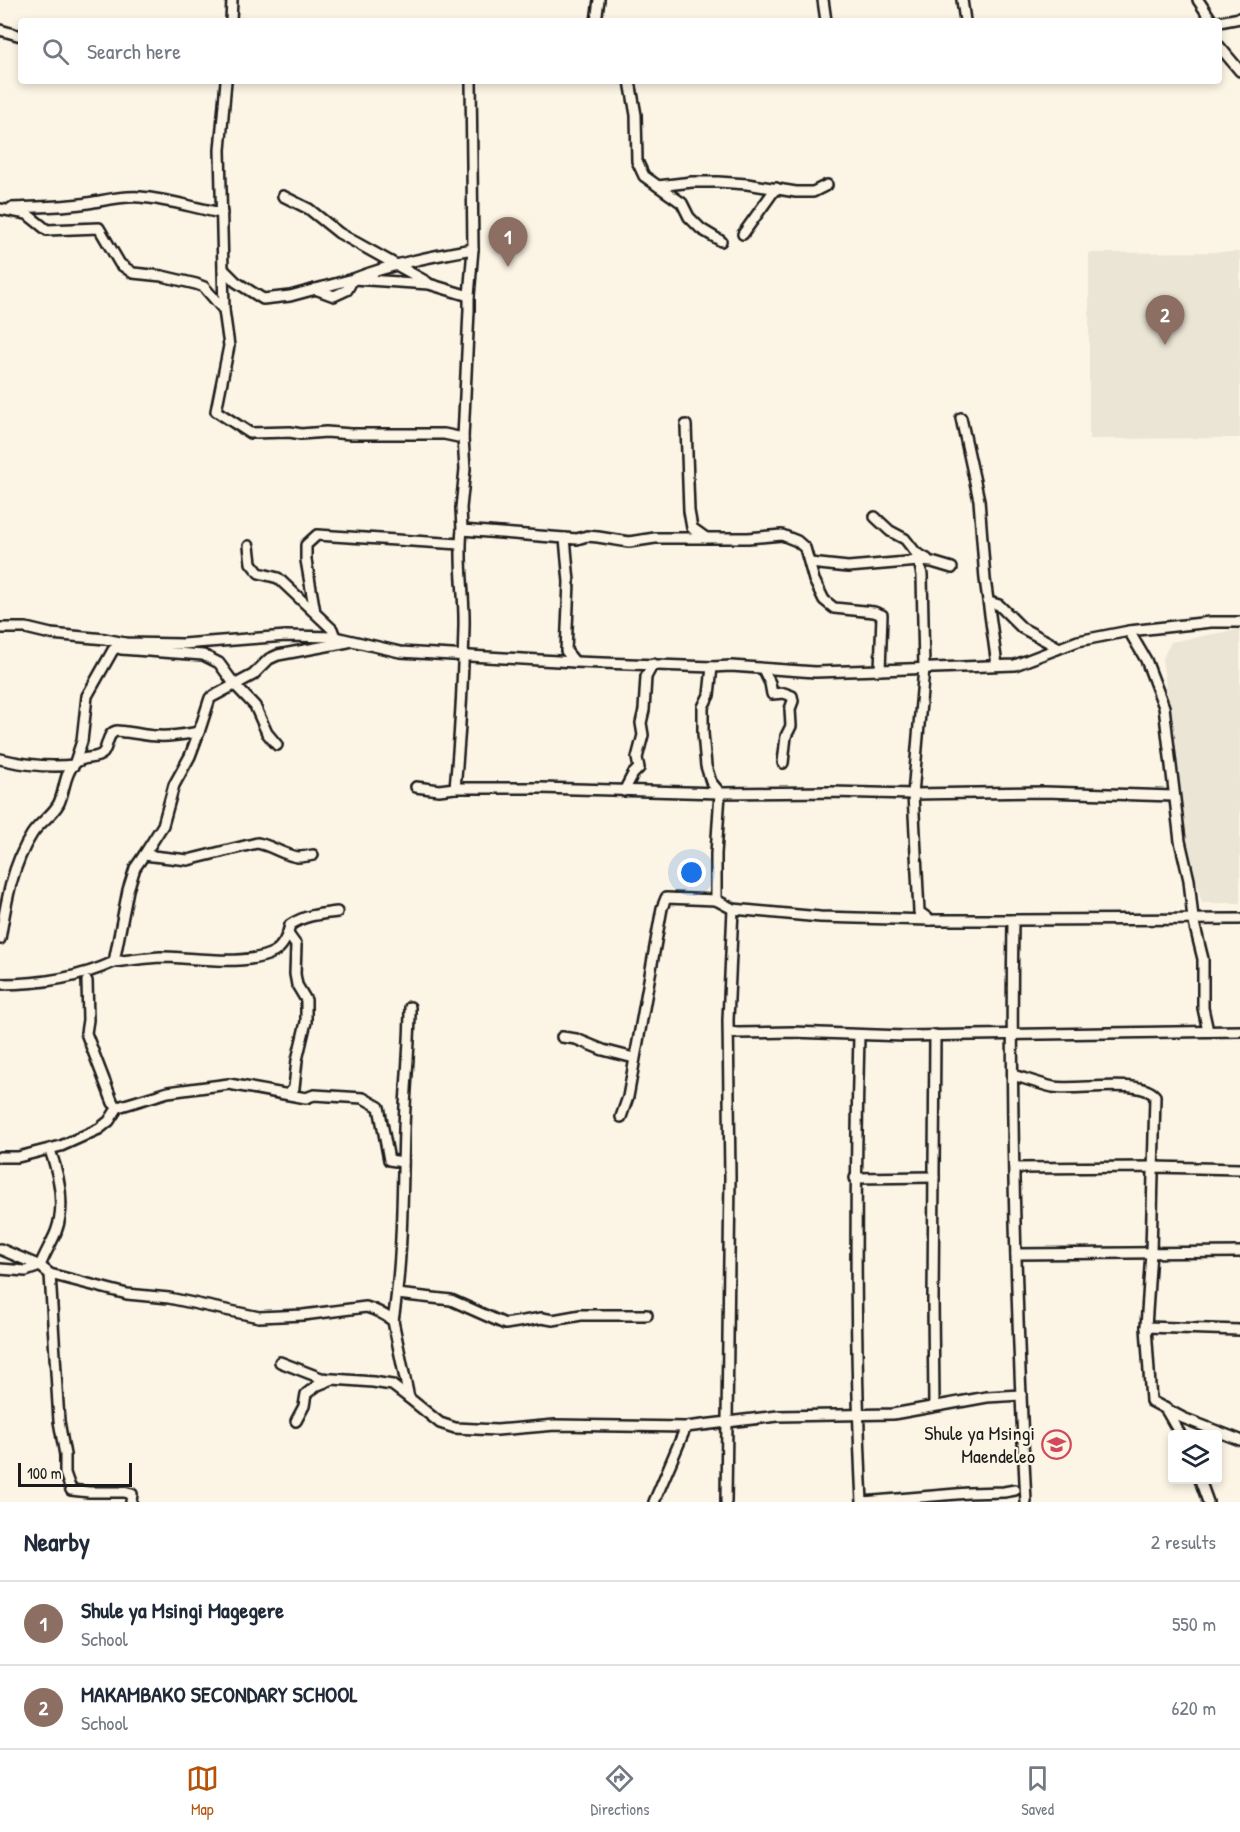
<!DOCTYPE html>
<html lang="en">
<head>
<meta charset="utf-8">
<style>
	:root { --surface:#fff; --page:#f2f2f3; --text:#1f2937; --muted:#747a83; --line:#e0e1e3; --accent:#b45309 }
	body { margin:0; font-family:"Patrick Hand",sans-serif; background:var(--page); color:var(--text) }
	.controls { position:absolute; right:18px; bottom:18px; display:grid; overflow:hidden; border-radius:6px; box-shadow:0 3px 9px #0003 }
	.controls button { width:54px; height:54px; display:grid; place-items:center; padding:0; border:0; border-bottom:2px solid var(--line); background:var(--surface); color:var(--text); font:30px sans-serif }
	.scale { position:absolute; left:18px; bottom:15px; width:114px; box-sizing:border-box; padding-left:6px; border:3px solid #1c1c1c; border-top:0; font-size:16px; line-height:21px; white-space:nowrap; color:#1c1c1c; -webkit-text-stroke:4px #fcf5e5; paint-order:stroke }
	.you { position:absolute; left:692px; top:873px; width:21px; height:21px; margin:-15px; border:4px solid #fff; border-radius:50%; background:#1a73e8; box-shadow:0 0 0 9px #1a73e833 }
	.badge { display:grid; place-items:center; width:39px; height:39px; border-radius:50%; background:var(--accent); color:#fff; font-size:20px; font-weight:700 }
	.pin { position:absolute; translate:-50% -50px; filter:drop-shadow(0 2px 3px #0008) }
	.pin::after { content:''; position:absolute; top:32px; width:21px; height:18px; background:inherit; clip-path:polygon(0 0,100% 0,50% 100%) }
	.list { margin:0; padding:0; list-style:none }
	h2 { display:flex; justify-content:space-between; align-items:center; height:78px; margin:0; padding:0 24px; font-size:26px }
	h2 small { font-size:20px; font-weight:400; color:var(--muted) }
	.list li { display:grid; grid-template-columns:39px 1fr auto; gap:18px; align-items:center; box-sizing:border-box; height:84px; padding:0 24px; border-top:2px solid var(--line) }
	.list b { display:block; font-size:22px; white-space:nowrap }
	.list p { margin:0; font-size:20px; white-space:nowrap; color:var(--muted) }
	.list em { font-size:20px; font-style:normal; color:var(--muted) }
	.icon { flex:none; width:33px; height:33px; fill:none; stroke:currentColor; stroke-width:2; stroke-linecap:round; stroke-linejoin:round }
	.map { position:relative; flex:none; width:1240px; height:1502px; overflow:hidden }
	.search { position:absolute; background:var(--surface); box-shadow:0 3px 9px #0003; left:18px; right:18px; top:18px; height:66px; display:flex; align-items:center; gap:15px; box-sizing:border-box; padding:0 21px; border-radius:6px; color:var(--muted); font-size:22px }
	.sheet { height:246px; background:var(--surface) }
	nav { display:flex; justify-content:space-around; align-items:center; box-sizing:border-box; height:84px; border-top:2px solid var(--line); background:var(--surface); font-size:16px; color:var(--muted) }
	nav a { display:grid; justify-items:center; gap:3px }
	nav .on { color:var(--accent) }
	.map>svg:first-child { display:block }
	.built { fill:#ebe5d6 }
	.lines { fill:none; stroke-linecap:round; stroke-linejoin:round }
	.street-casing { stroke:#1c1c1c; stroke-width:14 }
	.street { stroke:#fcf5e5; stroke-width:9 }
	.labels { text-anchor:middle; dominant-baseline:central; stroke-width:4.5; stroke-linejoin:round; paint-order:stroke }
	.poi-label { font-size:20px; fill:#1c1c1c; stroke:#fcf5e5; text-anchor:end }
</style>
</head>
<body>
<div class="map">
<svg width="1240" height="1502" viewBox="0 0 1240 1502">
	<rect width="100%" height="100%" fill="#fcf5e5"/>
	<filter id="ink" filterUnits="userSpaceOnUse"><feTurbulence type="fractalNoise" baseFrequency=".0167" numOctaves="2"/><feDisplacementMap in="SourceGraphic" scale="12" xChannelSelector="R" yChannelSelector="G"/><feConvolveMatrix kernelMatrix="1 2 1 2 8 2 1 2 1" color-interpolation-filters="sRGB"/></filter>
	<g filter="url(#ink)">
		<g class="built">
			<polygon points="1240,252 1240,438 1089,439 1089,253"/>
			<polygon points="1240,629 1240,903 1202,903 1179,816 1175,746 1162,660 1171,642"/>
		</g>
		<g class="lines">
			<defs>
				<g id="street">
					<polyline points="823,0 826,21"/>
					<polyline points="962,0 965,21"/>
					<polyline points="1198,0 1212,21"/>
					<polyline points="231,21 232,0"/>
					<polyline points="596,21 599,0"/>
					<polyline points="1219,22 1240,18"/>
					<polyline points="0,30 21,36"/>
					<polyline points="1219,46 1240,71"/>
					<polyline points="630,81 636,115 637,161 644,176 658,186 692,182 718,182 747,184 796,192 813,192 827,185"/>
					<polyline points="658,186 682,203 689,217 701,229 721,241"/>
					<polyline points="283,196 309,209 339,233 427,282"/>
					<path d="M11,208C31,207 51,207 71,205C94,204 117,195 140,197C168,199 194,208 222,213"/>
					<polyline points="0,209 27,214 47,230 99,228 120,264 133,273 162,276 196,284 204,287 224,310 229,346 216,411 250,433 290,432 301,434 326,432 351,434 444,434 463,438 465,469 461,508 462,530 577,539 587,536 598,537 629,542 655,538 748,538 782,535 797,541 805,548 814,580 824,600 834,608 874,612 882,615 880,670 1015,665 1078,641 1129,631 1211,622 1240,622"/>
					<polyline points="743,234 776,188"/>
					<polyline points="223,269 236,282 263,299 290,296 353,279 429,284 469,296"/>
					<path d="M315,289L334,296L347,290L353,279C392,264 432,256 473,249"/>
					<polyline points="224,310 220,150 226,81"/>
					<polyline points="961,418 979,500 985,579 997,665"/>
					<polyline points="686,425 689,511 692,528 706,538"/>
					<polyline points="463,438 469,310 469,296 473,249 471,81"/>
					<polyline points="875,517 890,531 905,539 916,553 927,559"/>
					<polyline points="565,538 569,582 566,651 575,662"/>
					<polyline points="249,546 251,563 259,573 278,578 332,629 335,637"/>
					<polyline points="919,561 922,575 924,668 913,794 919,912 930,920"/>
					<polyline points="810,563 848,567 919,561 932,562 952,568"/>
					<polyline points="989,602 999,605 1022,628 1054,645 1057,649"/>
					<polyline points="315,612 306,560 306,545 317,535 460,544"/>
					<polyline points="0,628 26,628 51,634 105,639 125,643 183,644 286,636 335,637 400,652 575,662 712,667 731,666 815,672 880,670"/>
					<polyline points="1129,631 1146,660 1164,707 1180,841 1189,880 1193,919 1203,959 1203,1008 1208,1031"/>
					<polyline points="121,649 203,655 219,663 235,685 255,706 267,733 277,745"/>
					<polyline points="712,667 709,695 703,707 703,733 706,766 711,782 720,793 716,854 716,900"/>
					<polyline points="763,669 770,683 772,694 784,693 792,696 793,701 790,709 791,726 786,736 783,763"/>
					<path d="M0,759C25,765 48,768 74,765L82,741L87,696L113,650L125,643"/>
					<polyline points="416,787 439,790 455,788 540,788 720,793 831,792 913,794 1044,792 1174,796"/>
					<path d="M455,788C460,735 463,681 464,627C465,595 458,562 462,530"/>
					<polyline points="624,791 633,774 639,768 637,758 643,735 641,723 644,710 646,677 653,664"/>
					<path d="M144,855L188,860L257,843C271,845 283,855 298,857C303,857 308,856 313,855"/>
					<polyline points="288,934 296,945 295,974 297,985 306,1000 306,1022 297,1060 294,1088 289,1094"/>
					<path d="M0,939C6,903 12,865 32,834C40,822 53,815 59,803C65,790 64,775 74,764C84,754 95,761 103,753C108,747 107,732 117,731C120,731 123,732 126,732C137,733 147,736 158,736C172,737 186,734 199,732"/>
					<path d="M114,962C129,960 144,958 160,957C191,957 247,967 274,952C283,947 288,934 290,925C305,915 320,914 337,912"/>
					<polyline points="87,981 88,1020 86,1033 113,1103 118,1107"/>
					<path d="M0,984C40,984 77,979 114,962L128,890L135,868L144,855L163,825L174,785L190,756L199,732L210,698L253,675L269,659L278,655L348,642"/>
					<polyline points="729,1032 738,1033 792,1032 904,1036 1240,1031"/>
					<path d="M859,1035C855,1190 854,1346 862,1502"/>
					<polyline points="562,1037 576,1039 603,1050 634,1058"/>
					<path d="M1013,1075C1026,1079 1040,1084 1053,1087C1076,1091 1140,1078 1155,1096L1151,1252L1146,1327L1151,1401L1183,1418L1240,1440"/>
					<polyline points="621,1117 628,1097 662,908 666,898 716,900 733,909 820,917 930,920 1013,920"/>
					<polyline points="0,1157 18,1157 61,1146 99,1129 109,1121 118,1107 168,1092 229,1084 306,1098 314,1095 363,1098 379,1107 389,1160 403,1162"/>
					<polyline points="1015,1168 1154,1167 1240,1169"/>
					<polyline points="855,1178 934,1177"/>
					<path d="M0,1249L40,1266L50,1274L127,1294L169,1298L259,1317L303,1315L366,1307C377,1310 384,1314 393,1321L409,1398L440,1423L455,1428L497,1430L555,1425L686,1427L778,1416L893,1414L987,1397L1021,1395"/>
					<polyline points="1016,1254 1240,1252"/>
					<path d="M0,1269L26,1271L40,1266C44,1255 51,1244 56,1232C66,1206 59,1175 50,1150"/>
					<polyline points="50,1274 59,1421 65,1455 65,1473 71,1490 89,1492 124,1492 132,1494 131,1502"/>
					<polyline points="397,1294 451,1300 505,1324 542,1318 553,1320 581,1315 647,1315"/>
					<path d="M393,1321C403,1258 402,1194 404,1130C405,1089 410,1048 410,1007"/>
					<polyline points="1146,1327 1240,1330"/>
					<polyline points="280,1362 321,1378 331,1379"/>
					<polyline points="934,1406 933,1301 935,1035"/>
					<polyline points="1165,1408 1180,1434"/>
					<polyline points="296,1421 304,1406 306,1394 318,1385 333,1379 373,1382 392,1385 409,1398"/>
					<polyline points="1200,1480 1208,1502"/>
					<polyline points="654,1502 686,1427"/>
					<polyline points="726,1502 730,1177 728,1020 733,909"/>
					<polyline points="863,1502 968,1493 1004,1492 1015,1490"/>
					<path d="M1026,1502C1016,1308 1010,1114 1013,920L1240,919"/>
				</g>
			</defs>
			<use href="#street" class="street-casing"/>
			<use href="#street" class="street"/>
		</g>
	</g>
	<defs>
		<symbol id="school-ring" viewBox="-11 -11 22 22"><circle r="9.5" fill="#fcf5e5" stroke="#d1495b" stroke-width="1.5"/><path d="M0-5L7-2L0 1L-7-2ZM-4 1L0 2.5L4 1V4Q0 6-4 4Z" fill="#d1495b"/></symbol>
	</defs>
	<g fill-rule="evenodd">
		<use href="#school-ring" x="1040" y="1428" width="33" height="33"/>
	</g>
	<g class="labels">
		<g class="poi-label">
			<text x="1035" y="1432">Shule ya Msingi<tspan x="1035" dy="23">Maendeleo</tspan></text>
		</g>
	</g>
</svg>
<div class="controls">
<button><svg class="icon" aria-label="layers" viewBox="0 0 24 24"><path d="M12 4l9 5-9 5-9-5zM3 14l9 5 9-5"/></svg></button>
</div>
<div class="scale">100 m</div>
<div class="you"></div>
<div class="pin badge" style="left:508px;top:267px;background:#8d6e63">1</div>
<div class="pin badge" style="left:1165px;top:345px;background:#8d6e63">2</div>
<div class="search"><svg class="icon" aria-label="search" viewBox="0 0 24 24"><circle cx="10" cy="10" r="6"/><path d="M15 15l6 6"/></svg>Search here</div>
</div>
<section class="sheet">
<h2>Nearby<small>2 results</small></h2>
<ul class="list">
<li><span class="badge" style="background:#8d6e63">1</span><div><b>Shule ya Msingi Magegere</b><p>School</p></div><em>550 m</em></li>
<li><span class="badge" style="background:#8d6e63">2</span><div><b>MAKAMBAKO SECONDARY SCHOOL</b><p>School</p></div><em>620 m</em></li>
</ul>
</section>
<nav>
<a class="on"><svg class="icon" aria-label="map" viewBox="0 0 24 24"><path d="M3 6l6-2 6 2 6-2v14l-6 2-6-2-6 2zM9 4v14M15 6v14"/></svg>Map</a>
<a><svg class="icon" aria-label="directions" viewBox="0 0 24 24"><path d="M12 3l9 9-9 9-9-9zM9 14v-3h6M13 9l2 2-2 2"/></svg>Directions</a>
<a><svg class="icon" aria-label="saved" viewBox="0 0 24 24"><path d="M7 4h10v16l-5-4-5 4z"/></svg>Saved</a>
</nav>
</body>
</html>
